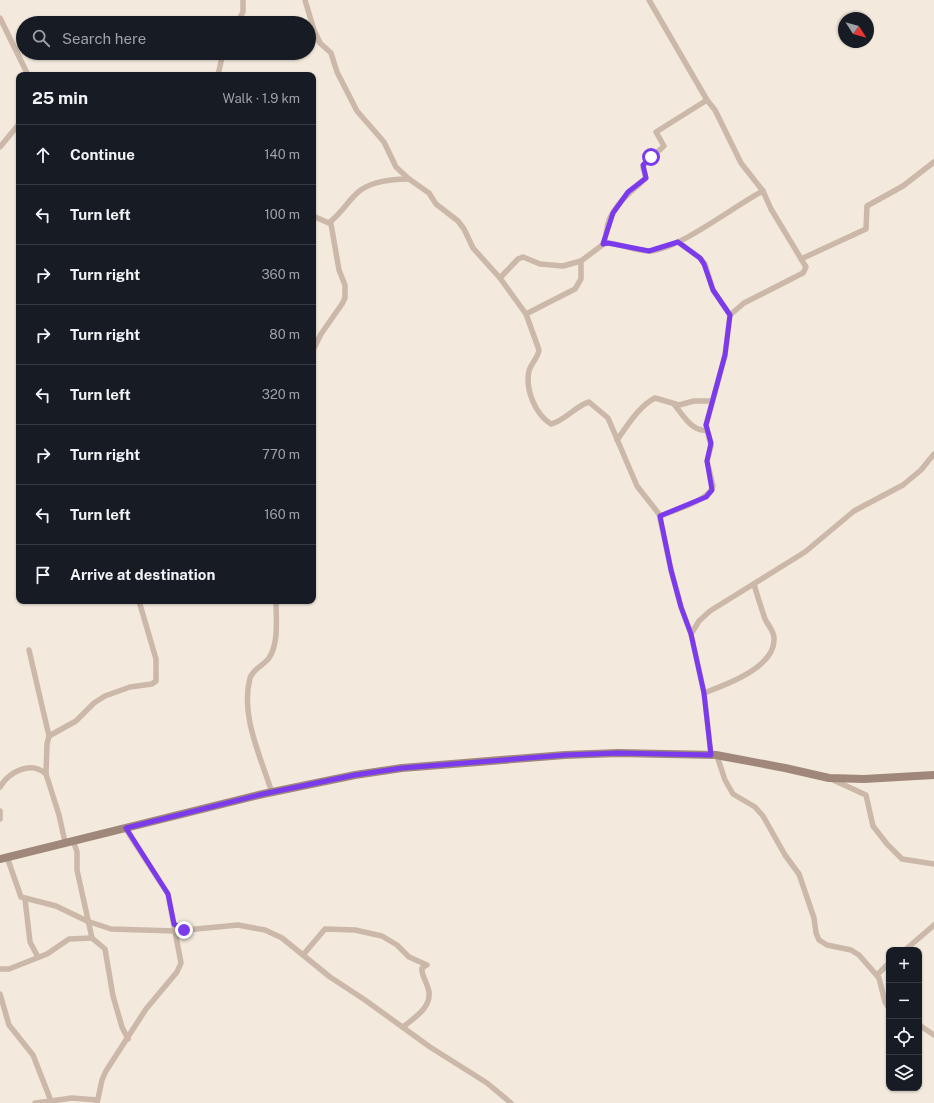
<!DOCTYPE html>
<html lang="en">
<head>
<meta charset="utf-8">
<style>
	:root { --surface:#171b24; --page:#242831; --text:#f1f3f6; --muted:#9ea1a6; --line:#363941 }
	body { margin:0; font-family:"Public Sans",sans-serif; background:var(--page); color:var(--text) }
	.controls { position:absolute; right:12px; bottom:12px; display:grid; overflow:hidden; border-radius:8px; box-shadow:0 1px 3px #0004 }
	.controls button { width:36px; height:36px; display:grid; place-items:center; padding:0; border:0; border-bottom:1px solid var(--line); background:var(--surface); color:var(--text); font:20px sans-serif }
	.compass { position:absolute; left:838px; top:12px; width:36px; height:36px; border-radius:50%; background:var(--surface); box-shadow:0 1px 3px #0004; rotate:126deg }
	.stop { position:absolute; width:12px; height:12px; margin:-9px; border:3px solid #7c3aed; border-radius:50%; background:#fff }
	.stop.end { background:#7c3aed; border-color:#fff; box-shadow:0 1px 4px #0008 }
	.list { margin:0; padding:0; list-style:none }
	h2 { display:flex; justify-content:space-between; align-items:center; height:52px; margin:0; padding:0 16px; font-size:17px }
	h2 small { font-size:13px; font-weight:400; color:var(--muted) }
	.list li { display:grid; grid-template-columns:26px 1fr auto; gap:12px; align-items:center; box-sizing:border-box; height:60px; padding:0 16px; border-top:1px solid var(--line) }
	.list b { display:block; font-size:15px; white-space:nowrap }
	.list em { font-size:13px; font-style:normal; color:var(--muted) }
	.icon { flex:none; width:22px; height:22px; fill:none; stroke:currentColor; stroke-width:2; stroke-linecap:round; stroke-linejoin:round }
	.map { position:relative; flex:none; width:934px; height:1103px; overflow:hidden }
	.search { position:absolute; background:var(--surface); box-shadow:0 1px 3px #0004; left:16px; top:16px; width:300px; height:44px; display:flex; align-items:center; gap:10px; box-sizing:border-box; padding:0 14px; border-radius:22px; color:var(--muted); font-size:15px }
	.panel { position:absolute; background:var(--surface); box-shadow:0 1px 3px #0004; left:16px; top:72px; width:300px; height:532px; border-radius:8px }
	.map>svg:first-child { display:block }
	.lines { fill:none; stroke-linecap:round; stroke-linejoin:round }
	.street { stroke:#cbb8a8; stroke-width:5.5 }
	.secondary { stroke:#9f877a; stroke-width:8 }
	.route { stroke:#7c3aed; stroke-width:5 }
</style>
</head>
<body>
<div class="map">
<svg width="934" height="1103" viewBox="0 0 934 1103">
	<rect width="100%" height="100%" fill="#f3e9dd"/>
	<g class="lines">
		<g class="street">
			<path d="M305,0L314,30L320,43L331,53L337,72L357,111L384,142L396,167L409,179L429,193L436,204L458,221L464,229L473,248L500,278L526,314L539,350C538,358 531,363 529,371C525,389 535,414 551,424C565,421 575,406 589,402L608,418L637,486L659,514L671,570L681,607L691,634L704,693L711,755"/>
			<path d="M649,0L707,100L715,110L741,163L763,191L771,209L806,267L803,273L744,303L730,315L725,355L706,425L711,446L707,461L713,486C709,501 674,510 660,516"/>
			<polyline points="0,18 28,75"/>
			<polyline points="237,23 243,12 243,0"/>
			<polyline points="218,75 223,53"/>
			<polyline points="0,147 19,124"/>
			<polyline points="313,216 331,224 339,270 345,285 345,298 342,304 321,334 313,350"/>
			<path d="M330,222C340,214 347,203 356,194C369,181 391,179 409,179"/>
			<polyline points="678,242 700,258 705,264 713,290 730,315"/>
			<path d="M603,244C607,236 606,228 609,220C618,200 632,192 646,178L643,167L645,163L664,146L656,132L707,100"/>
			<polyline points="801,259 866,229 867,206 903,186 934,162"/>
			<path d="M500,278L518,259L523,257L540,264L563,266L581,261L605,243C621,243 636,252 651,251C681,248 734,206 763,191"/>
			<polyline points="526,314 575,289 581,279 581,261"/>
			<path d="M674,404C682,414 692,432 706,430"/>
			<path d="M617,440C627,426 639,406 655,398L679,405L694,401H712"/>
			<polyline points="691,634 699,621 710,611 805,552 854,511 903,485 921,470 934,454"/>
			<polyline points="29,650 49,736"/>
			<path d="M704,693C726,685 776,667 774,638C774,631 768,625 765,619C761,607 757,595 754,584"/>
			<polyline points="717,756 725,780 733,794 755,807 763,816 785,855 799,874 814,918 816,933 819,940 827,945 851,950 859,955 879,978 885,1002 889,1008"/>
			<polyline points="831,779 866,795 873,826 887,844 902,859 934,864"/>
			<path d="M0,787C9,772 31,760 46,774"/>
			<path d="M272,793C261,757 240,716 250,678C253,669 264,665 269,658C279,643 276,619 276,601"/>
			<polyline points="0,811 0,819"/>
			<polyline points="73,840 77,852 77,870 92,938 105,949 113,996 122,1027 128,1039"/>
			<polyline points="65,842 59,815 46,774 47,744 49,736 76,721 94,703 105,696 130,687 152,684 156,681 156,659 139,601"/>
			<polyline points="7,857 21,897 56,906 87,921 111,929 175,931 238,925 265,930 282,938 330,977 365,1000 430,1047 487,1083 511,1103"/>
			<polyline points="25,899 30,942 38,957"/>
			<polyline points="905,950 934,925"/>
			<path d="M303,955L325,929L355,930L382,936L397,945L409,957L427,965L422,968V971C423,978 428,985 429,992C431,1008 414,1018 403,1027"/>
			<polyline points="0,969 9,969 47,954 69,939 92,938"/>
			<polyline points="877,975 889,963"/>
			<polyline points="0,994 9,1025 33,1055 51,1101 72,1098 97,1100"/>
			<polyline points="919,1025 934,1035"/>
			<polyline points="35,1103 51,1101"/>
			<polyline points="97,1103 102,1080 106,1071 146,1009 177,972 181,963 168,894 125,828"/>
		</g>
		<polyline class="secondary" points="0,859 263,794 355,775 402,768 565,755 618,753 716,755 785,768 829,778 864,779 934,775"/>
	</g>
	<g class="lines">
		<polyline class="route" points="184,930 174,924 168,894 126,828 263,794 355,775 402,768 565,755 618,753 711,755 704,693 691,634 681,607 671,570 660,516 706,497 712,490 707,461 711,443 706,425 725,355 730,315 713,290 704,264 700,258 678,242 649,251 608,243 603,244 613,213 628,192 646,178 643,165 651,157"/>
	</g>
</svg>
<div class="controls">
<button>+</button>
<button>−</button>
<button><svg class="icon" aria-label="locate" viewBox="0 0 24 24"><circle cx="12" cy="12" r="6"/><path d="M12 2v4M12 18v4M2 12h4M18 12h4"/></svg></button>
<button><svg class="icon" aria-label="layers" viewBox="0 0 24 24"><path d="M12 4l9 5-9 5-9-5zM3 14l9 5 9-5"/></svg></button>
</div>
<svg class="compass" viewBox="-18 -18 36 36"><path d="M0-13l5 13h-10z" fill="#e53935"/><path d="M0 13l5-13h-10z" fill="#9ea1a6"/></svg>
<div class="stop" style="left:651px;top:157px"></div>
<div class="stop end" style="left:184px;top:930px"></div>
<div class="search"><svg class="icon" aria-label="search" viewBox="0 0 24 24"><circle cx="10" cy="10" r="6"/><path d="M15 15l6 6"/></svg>Search here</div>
<section class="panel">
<h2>25 min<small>Walk · 1.9 km</small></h2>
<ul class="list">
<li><svg class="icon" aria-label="ahead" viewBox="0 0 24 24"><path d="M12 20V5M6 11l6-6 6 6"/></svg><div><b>Continue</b></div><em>140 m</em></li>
<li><svg class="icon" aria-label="left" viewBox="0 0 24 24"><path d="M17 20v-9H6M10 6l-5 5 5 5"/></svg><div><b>Turn left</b></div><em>100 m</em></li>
<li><svg class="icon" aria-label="right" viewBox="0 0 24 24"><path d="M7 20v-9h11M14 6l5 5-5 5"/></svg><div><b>Turn right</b></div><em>360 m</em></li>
<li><svg class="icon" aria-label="right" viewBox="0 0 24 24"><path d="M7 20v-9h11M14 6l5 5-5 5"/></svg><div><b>Turn right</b></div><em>80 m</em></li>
<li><svg class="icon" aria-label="left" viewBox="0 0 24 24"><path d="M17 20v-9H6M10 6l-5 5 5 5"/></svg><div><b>Turn left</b></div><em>320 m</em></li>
<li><svg class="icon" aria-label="right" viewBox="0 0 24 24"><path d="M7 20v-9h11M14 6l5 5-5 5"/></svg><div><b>Turn right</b></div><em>770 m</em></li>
<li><svg class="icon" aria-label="left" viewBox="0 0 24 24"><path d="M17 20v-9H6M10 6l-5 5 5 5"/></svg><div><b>Turn left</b></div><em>160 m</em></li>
<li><svg class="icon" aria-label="arrive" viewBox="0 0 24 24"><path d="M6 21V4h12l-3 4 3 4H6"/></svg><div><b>Arrive at destination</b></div></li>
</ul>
</section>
</div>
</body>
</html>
